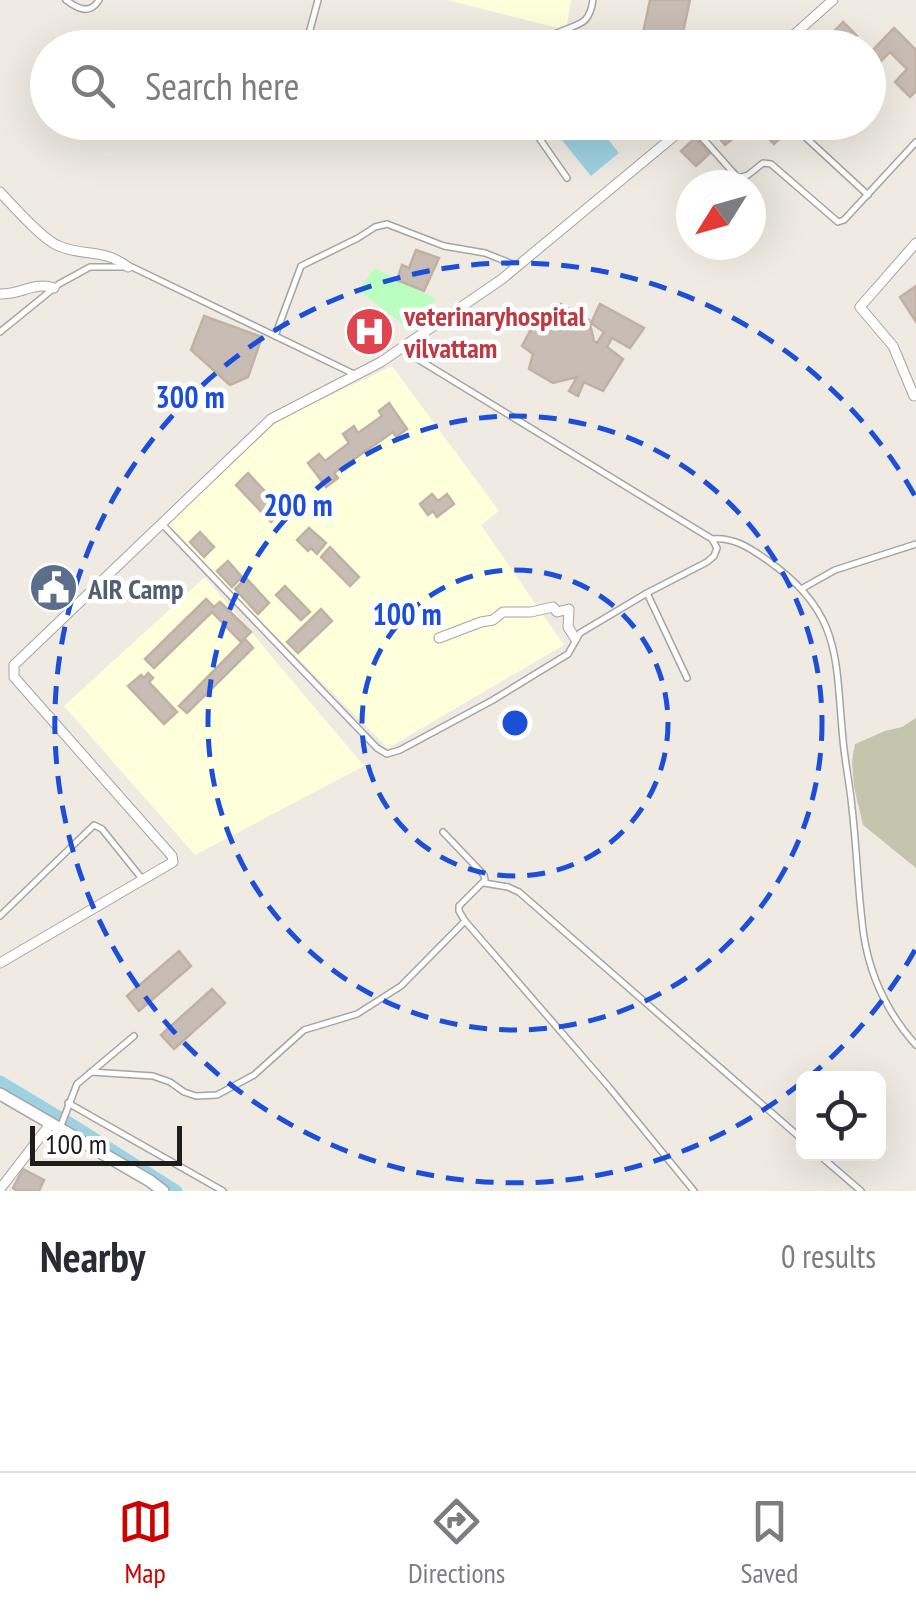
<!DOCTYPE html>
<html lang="en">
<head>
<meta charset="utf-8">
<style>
	:root { --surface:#fff; --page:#f2f2f3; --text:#2b2b33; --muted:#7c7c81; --line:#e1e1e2; --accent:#ca0300 }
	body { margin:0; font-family:"PT Sans Narrow",sans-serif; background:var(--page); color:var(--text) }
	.controls { position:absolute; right:30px; bottom:30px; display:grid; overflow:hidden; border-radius:15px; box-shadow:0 10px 40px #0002 }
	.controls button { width:90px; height:90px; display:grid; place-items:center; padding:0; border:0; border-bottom:2px solid var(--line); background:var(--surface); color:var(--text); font:50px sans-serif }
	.compass { position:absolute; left:676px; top:170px; width:90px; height:90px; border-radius:50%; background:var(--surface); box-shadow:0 10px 40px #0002; rotate:233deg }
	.scale { position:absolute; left:30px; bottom:25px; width:152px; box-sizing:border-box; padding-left:10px; border:5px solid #1d1d1d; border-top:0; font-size:28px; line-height:35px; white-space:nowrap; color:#1d1d1d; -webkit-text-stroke:8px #fff; paint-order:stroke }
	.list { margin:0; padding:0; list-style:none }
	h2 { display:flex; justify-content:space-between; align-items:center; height:130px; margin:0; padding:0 40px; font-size:42px }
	h2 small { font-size:32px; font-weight:400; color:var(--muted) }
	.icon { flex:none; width:55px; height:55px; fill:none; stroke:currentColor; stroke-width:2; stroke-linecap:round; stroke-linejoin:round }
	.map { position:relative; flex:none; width:916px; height:1191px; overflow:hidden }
	.search { position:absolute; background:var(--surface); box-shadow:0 10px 40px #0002; left:30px; right:30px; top:30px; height:110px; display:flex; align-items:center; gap:25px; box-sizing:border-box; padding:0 35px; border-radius:55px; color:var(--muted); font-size:38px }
	.sheet { height:280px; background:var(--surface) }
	nav { display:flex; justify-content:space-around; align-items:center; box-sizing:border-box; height:140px; border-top:2px solid var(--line); background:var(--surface); font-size:28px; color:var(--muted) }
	nav a { display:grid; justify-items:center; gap:5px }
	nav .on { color:var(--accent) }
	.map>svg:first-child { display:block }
	.education { fill:#feffdb }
	.construction { fill:#c4c5ad }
	.park { fill:#bafec0 }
	.water { fill:#9ed1e1 }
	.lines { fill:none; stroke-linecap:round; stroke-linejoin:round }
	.canal { stroke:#9ed1e1; stroke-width:11 }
	.building { fill:#c8bdb5; stroke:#c2b1a3; stroke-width:2.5 }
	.service-casing { stroke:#a4a4a4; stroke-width:8 }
	.minor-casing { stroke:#a4a4a4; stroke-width:11 }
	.tertiary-casing { stroke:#a4a4a4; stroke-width:14 }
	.service { stroke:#fff; stroke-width:5 }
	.minor { stroke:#fff; stroke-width:9 }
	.tertiary { stroke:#fff; stroke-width:11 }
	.ring { fill:none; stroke:#1d4ed8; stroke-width:5; stroke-dasharray:18 12 }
	.labels { text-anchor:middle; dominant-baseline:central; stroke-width:9; stroke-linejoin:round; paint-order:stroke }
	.health-label { font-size:28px; font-weight:bold; fill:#be3a42; stroke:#fff; text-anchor:start }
	.service-label { font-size:28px; font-weight:bold; fill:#4e5e75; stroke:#fff; text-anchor:start }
	.centre { fill:#1d4ed8; stroke:#fff; stroke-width:5 }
	.ring-label { font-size:30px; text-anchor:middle; font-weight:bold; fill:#1d4ed8; stroke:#fff; stroke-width:9; stroke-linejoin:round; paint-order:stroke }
</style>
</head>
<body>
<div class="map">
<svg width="916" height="1191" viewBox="0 0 916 1191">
	<rect width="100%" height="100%" fill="#efebe2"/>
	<g class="education">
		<polygon points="447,0 571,0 566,30"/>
		<polygon points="392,366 499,511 481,525 564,645 388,748 163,524 279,420"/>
		<polygon points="205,577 364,766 195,855 64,706"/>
	</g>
	<polygon class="construction" points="916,718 916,868 863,825 854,787 852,761 855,744 885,731 902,727"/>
	<polygon class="park" points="375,268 436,299 407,327 358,290"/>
	<polygon class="water" points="548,123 595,123 619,153 591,176"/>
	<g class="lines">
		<g class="canal">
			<polyline points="0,1081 60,1117"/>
			<polyline points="64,1119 177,1191"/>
		</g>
	</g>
	<g class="building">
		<polygon points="650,0 690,0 680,46 642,38"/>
		<polygon points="843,22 857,36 845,48 818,48"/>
		<polygon points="894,28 916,50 916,91 910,97 895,82 907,69 890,52 880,62 870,53"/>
		<polygon points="714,122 733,122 741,132 725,145 709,126"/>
		<polygon points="764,122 780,122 788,131 774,144 758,128"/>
		<polygon points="695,138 710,153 696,166 681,151"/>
		<polygon points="416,250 439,258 424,291 397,280 402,265 409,268"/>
		<polygon points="916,286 916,322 900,297"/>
		<polygon points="561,304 589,320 594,341 597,343 604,332 591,323 600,304 644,328 630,348 612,338 607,347 623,359 603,391 584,382 578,396 569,391 577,377 553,383 529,369 533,354 522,346 541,311 554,319"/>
		<polygon points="204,316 262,337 248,377 230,385 191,350"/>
		<polygon points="389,403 407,429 396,437 393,432 334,473 338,478 326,487 308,463 319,454 325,461 349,443 343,434 354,426 358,433 382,416 379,411"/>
		<polygon points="248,473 283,511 271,522 236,485"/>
		<polygon points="432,494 438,501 447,494 454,504 437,517 433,511 428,515 420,504"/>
		<polygon points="309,528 326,543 317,554 311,548 308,551 297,540"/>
		<polygon points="200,532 214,547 204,557 190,542"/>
		<polygon points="330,547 359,577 350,586 321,557"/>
		<polygon points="228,561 242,577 232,587 217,571"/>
		<polygon points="246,578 269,603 258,614 235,589"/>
		<polygon points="285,586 310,612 301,620 276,595"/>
		<polygon points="206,599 214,607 220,602 251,632 241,642 212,612 154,668 145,659"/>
		<polygon points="321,609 332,621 298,653 287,642"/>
		<polygon points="245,639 253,648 187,713 179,706"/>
		<polygon points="148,673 153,678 149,682 177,712 164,724 128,686 141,675 144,678"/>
		<polygon points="179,951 191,966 139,1011 127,996"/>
		<polygon points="212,989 225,1003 174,1049 161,1035"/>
		<polygon points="23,1169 44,1180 39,1191 18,1191 13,1188"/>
	</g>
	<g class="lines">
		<defs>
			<g id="service">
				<path d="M66,0C78,9 90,15 99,0"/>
				<polyline points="305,48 318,0"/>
				<path d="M535,48C542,42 549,36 557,33C578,23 589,27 593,0"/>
				<polyline points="528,122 567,178"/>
				<polyline points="789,122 868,195"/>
				<polyline points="690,124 738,178 748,175 763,163 771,164 838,222 844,220 916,142"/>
				<polyline points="0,332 59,284 90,267 132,267 354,374"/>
				<polyline points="275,336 301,266 358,238 375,227 387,224 444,246 485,253 515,265"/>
				<polyline points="163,525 377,748 387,754 400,750 493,700 568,654 580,633 647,593 707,562 714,556 717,548 712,539 403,350"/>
				<path d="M712,539C734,537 750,548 767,560C843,613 835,659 843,740C845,763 850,785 852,808C857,851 858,895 864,937C871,979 888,1014 916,1045"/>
				<polyline points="803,588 835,570 916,544"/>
				<polyline points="647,593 687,678"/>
				<polyline points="484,883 508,887 519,892 804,1141"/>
				<polyline points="0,916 94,825 102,829 143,880"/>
				<polyline points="465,921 608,1086 694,1191"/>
				<polyline points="91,1072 153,1076 170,1082 184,1092 196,1096 217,1095 254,1075 304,1030 357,1014 401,986 465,921 459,911 459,906 485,880 484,875 443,832"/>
				<polyline points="68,1103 223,1191"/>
				<polyline points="60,1128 77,1084 134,1036"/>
				<polyline points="818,1154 861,1191"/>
			</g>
			<g id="minor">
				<polyline points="779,48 833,0"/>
				<path d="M0,192C13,206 43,240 59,246C85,257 103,248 128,267"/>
				<path d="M0,294C20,295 35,281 54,288"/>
				<polyline points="914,396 893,346 860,307 916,243"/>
				<polyline points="439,638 481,622 493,620 503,612 531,612 553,607 557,612 569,609 568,627 575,638"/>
				<polyline points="0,963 173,862 172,856 14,677 14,665 271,419 381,362 502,279 691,122"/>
				<polyline points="0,1189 51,1123"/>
			</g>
			<polyline id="tertiary" points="0,1094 150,1181 163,1191"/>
		</defs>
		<use href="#service" class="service-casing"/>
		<use href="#minor" class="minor-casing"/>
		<use href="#tertiary" class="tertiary-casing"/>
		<use href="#service" class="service"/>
		<use href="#minor" class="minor"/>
		<use href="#tertiary" class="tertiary"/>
	</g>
	<g class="ring">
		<circle cx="515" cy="723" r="153"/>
		<circle cx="515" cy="723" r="307"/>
		<path d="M915 950A460 460 0 0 1 808 1078M801 1083A460 460 0 1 1 915 496"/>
	</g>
	<defs>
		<symbol id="hospital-disc" viewBox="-11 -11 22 22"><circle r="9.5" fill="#e0444e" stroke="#fff"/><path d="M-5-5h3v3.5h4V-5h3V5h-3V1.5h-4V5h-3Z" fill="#fff"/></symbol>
		<symbol id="civic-disc" viewBox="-11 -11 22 22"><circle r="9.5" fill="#5c6f8a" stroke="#fff"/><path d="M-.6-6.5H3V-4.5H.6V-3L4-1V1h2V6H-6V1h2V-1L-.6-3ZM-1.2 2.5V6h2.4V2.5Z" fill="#fff"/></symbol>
	</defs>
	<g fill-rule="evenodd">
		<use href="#hospital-disc" x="342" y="304" width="55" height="55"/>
		<use href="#civic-disc" x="26" y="560" width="55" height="55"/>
	</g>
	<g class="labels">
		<g class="health-label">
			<text x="404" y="315">veterinaryhospital<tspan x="404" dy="32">vilvattam</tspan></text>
		</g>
		<g class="service-label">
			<text x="88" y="588">AIR Camp</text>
		</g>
	</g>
	<circle cx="515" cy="723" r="15" class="centre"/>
	<g class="ring-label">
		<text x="190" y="408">300 m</text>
		<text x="298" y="516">200 m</text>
		<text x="407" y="625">100 m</text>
	</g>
</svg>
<div class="controls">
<button><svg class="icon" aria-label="locate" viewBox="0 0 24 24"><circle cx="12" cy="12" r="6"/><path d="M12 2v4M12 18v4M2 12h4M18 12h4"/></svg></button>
</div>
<svg class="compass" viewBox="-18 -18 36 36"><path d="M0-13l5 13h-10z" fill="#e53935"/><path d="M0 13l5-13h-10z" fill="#7c7c81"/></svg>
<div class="scale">100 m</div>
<div class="search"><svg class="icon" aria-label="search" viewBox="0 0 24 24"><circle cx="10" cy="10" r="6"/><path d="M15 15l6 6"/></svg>Search here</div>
</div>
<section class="sheet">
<h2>Nearby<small>0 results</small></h2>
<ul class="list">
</ul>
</section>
<nav>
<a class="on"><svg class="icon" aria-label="map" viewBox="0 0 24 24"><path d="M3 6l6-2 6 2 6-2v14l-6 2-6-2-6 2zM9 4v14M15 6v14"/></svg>Map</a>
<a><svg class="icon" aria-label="directions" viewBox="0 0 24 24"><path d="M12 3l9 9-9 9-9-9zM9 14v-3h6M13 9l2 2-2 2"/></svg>Directions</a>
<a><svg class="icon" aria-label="saved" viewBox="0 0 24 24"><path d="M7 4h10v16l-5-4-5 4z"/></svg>Saved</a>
</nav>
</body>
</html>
